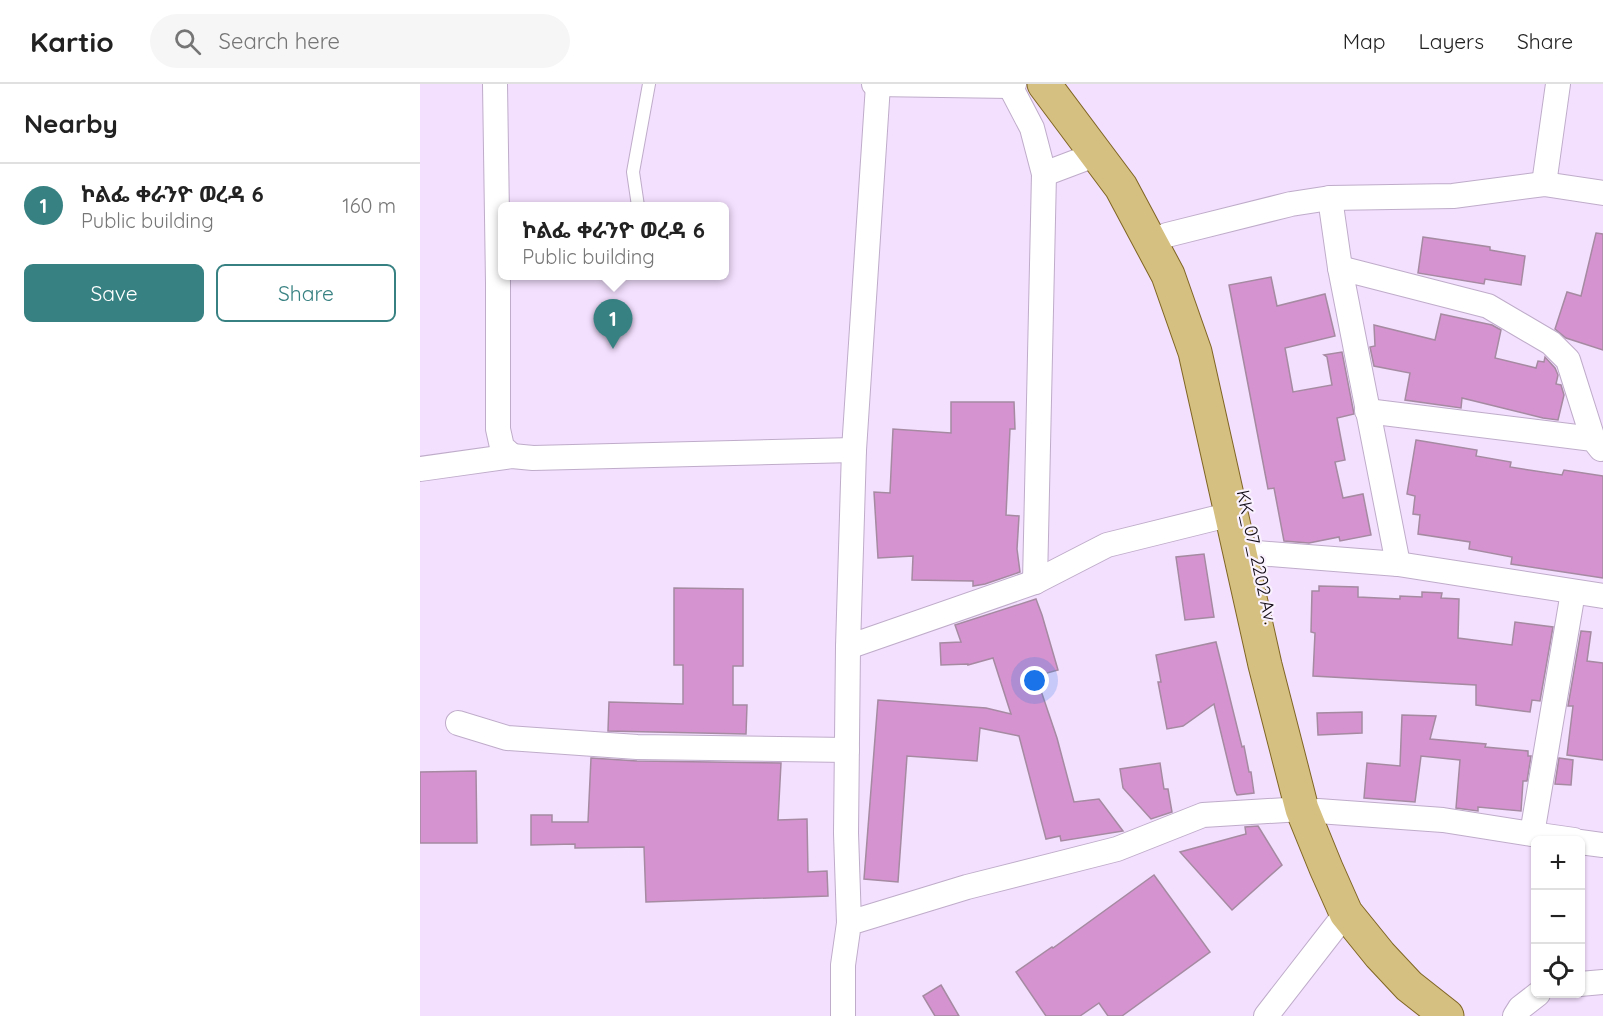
<!DOCTYPE html>
<html lang="en">
<head>
<meta charset="utf-8">
<style>
	:root { --surface:#fff; --page:#f6f6f6; --text:#222; --muted:#767676; --line:#e0e0e0; --accent:#388182 }
	body { margin:0; font-family:Quicksand,"Noto Sans Ethiopic",sans-serif; background:var(--page); color:var(--text) }
	.controls { position:absolute; right:18px; bottom:18px; display:grid; overflow:hidden; border-radius:9px; box-shadow:0 2px 4px #0004 }
	.controls button { width:54px; height:54px; display:grid; place-items:center; padding:0; border:0; border-bottom:2px solid var(--line); background:var(--surface); color:var(--text); font:30px sans-serif }
	.you { position:absolute; left:615px; top:597px; width:21px; height:21px; margin:-15px; border:4px solid #fff; border-radius:50%; background:#1a73e8; box-shadow:0 0 0 9px #1a73e833 }
	.badge { display:grid; place-items:center; width:39px; height:39px; border-radius:50%; background:var(--accent); color:#fff; font-size:20px; font-weight:700 }
	.pin { position:absolute; translate:-50% -50px; filter:drop-shadow(0 2px 3px #0008) }
	.pin::after { content:''; position:absolute; top:32px; width:21px; height:18px; background:inherit; clip-path:polygon(0 0,100% 0,50% 100%) }
	.popup { position:absolute; left:78px; top:118px; width:231px; height:78px; box-sizing:border-box; display:grid; place-content:center; border-radius:9px; background:var(--surface); filter:drop-shadow(0 2px 4px #0005); font-size:20px; white-space:nowrap; color:var(--muted) }
	.popup b { font-size:22px; color:var(--text) }
	.popup::after { content:''; position:absolute; left:50%; top:100%; margin-left:-12px; border:12px solid transparent; border-top-color:var(--surface) }
	.list { margin:0; padding:0; list-style:none }
	h2 { display:flex; justify-content:space-between; align-items:center; height:78px; margin:0; padding:0 24px; font-size:26px }
	h2 small { font-size:20px; font-weight:400; color:var(--muted) }
	.list li { display:grid; grid-template-columns:39px 1fr auto; gap:18px; align-items:center; box-sizing:border-box; height:84px; padding:0 24px; border-top:2px solid var(--line) }
	.list b { display:block; font-size:22px; white-space:nowrap }
	.list p { margin:0; font-size:20px; white-space:nowrap; color:var(--muted) }
	.list em { font-size:20px; font-style:normal; color:var(--muted) }
	.actions { display:flex; gap:12px; padding:18px 24px }
	.actions a { flex:1; padding:14px 0; border:2px solid var(--accent); border-radius:9px; text-align:center; font-size:21px; color:var(--accent) }
	.actions .main { background:var(--accent); color:#fff }
	.icon { flex:none; width:33px; height:33px; fill:none; stroke:currentColor; stroke-width:2; stroke-linecap:round; stroke-linejoin:round }
	.map { position:relative; flex:none; width:1183px; height:932px; overflow:hidden }
	header { display:flex; align-items:center; gap:36px; box-sizing:border-box; height:84px; padding:0 30px; background:var(--surface); border-bottom:2px solid var(--line) }
	header strong { font-size:28px }
	nav { display:flex; gap:33px; margin-inline-start:auto; font-size:21px }
	.search { width:420px; height:54px; background:var(--page); display:flex; align-items:center; gap:15px; box-sizing:border-box; padding:0 21px; border-radius:33px; color:var(--muted); font-size:22px }
	main { display:flex }
	aside { flex:1; background:var(--surface) }
	.map>svg:first-child { display:block }
	.building { fill:#d594cf; stroke:#a58aa2; stroke-width:1.5 }
	.lines { fill:none; stroke-linecap:round; stroke-linejoin:round }
	.service-casing { stroke:#bfacca; stroke-width:14 }
	.minor-casing { stroke:#bfacca; stroke-width:26 }
	.primary-casing { stroke:#7f6524; stroke-width:35 }
	.service { stroke:#fff; stroke-width:12 }
	.minor { stroke:#fff; stroke-width:24 }
	.primary { stroke:#d6c081; stroke-width:33 }
	.labels { text-anchor:middle; dominant-baseline:central; stroke-width:4.5; stroke-linejoin:round; paint-order:stroke }
	.street-label { font-size:18px; fill:#100a14; stroke:#f9f1fe }
</style>
</head>
<body>
<header>
<strong>Kartio</strong>
<div class="search"><svg class="icon" aria-label="search" viewBox="0 0 24 24"><circle cx="10" cy="10" r="6"/><path d="M15 15l6 6"/></svg>Search here</div>
<nav><a>Map</a><a>Layers</a><a>Share</a></nav>
</header>
<main>
<aside>
<h2>Nearby<small></small></h2>
<ul class="list">
<li><span class="badge">1</span><div><b>ኮልፌ ቀራንዮ ወረዳ 6</b><p>Public building</p></div><em>160 m</em></li>
</ul>
<div class="actions"><a class="main">Save</a><a>Share</a></div>
</aside>
<div class="map">
<svg width="1183" height="932" viewBox="0 0 1183 932">
	<rect width="100%" height="100%" fill="#f3dffe"/>
	<g class="building">
		<polygon points="1176,149 1183,150 1183,266 1146,254 1135,245 1147,208 1161,212"/>
		<polygon points="1003,153 1070,163 1070,166 1105,172 1101,201 1065,195 1064,200 998,189"/>
		<polygon points="851,193 857,222 905,210 915,252 865,264 873,308 912,301 907,273 904,271 922,268 934,330 917,334 925,376 915,378 923,414 943,410 951,451 920,457 919,453 889,459 864,457 854,404 848,405 809,201"/>
		<polygon points="1021,230 1072,241 1081,246 1075,274 1116,284 1118,277 1124,278 1125,273 1135,284 1138,291 1136,300 1141,301 1144,311 1138,336 1123,334 1042,314 1041,324 985,316 990,289 954,282 950,263 955,262 954,241 1015,256"/>
		<polygon points="531,318 594,318 595,345 590,345 586,431 599,432 597,465 600,488 565,500 553,502 553,497 492,496 493,472 458,474 454,408 470,409 473,345 531,349"/>
		<polygon points="996,356 1057,366 1056,372 1091,378 1090,383 1142,391 1144,386 1183,392 1183,494 1091,480 1092,473 1049,465 1050,458 998,450 1000,431 993,430 995,412 987,410"/>
		<polygon points="784,470 794,533 765,536 756,473"/>
		<polygon points="899,502 938,503 938,513 980,515 980,512 1002,513 1002,508 1022,509 1021,514 1039,515 1038,554 1092,561 1095,538 1133,543 1120,617 1112,616 1110,628 1056,621 1056,601 893,592 895,549 891,548 892,507 899,507"/>
		<polygon points="254,504 323,505 323,582 313,582 313,621 327,621 326,650 188,647 189,618 263,620 263,581 254,581"/>
		<polygon points="616,515 622,531 638,586 616,592 637,654 654,718 679,715 703,747 641,757 640,752 626,755 599,652 560,644 557,677 487,672 478,798 444,795 458,616 566,624 591,630 573,574 548,581 548,580 521,581 520,559 541,558 535,541"/>
		<polygon points="1161,547 1171,548 1167,577 1183,579 1183,676 1147,671 1153,622 1148,622"/>
		<polygon points="796,558 822,663 824,662 829,688 831,688 834,709 817,711 815,707 794,620 763,642 747,645 738,598 741,598 736,571"/>
		<polygon points="942,628 942,649 898,651 897,629"/>
		<polygon points="982,631 1016,632 1010,655 1066,660 1065,663 1108,667 1108,672 1111,672 1107,697 1103,697 1101,727 1058,723 1058,727 1036,724 1040,676 1001,672 995,718 944,714 947,679 980,682"/>
		<polygon points="171,674 217,677 361,679 358,736 387,735 388,788 407,787 408,812 226,818 224,763 155,764 155,760 111,761 111,731 132,731 132,738 168,738"/>
		<polygon points="1139,674 1153,676 1151,701 1135,700"/>
		<polygon points="740,679 744,705 748,705 752,728 731,735 703,704 700,685"/>
		<polygon points="56,687 57,759 0,759 0,688"/>
		<polygon points="838,742 862,781 812,826 760,768 826,750 825,743"/>
		<polygon points="734,791 790,868 702,932 688,932 679,919 660,932 626,932 596,888 632,863 633,864"/>
		<polygon points="521,901 539,932 515,932 503,912"/>
	</g>
	<g class="lines">
		<defs>
			<polyline id="service" points="218,122 213,88 229,0"/>
			<g id="minor">
				<polyline points="75,0 78,199 78,345 82,363 92,372"/>
				<polyline points="454,0 590,2 594,0"/>
				<polyline points="458,1 434,366 428,563 615,498 687,461 812,430"/>
				<polyline points="590,2 612,44 624,90 615,498"/>
				<polyline points="624,90 677,70"/>
				<polyline points="1124,100 1138,0"/>
				<polyline points="910,114 920,184"/>
				<polyline points="747,151 871,120 910,114 1033,112 1124,100 1183,109"/>
				<polyline points="947,327 1173,355 1181,365"/>
				<polyline points="0,385 92,372 113,374 434,366"/>
				<polyline points="837,469 978,480 1183,512"/>
				<polyline points="978,480 920,184 1068,222 1131,259 1148,276 1173,355"/>
				<polyline points="1153,508 1112,750 1154,756"/>
				<polyline points="428,563 426,749 429,839"/>
				<polyline points="38,639 87,654 217,663 427,666"/>
				<polyline points="898,727 1023,736 1112,750"/>
				<polyline points="1160,758 1183,761"/>
				<polyline points="1160,900 1183,898"/>
				<polyline points="423,932 423,881 429,839 547,803 697,765 783,731 882,725"/>
				<polyline points="846,932 926,829"/>
				<polyline points="1095,932 1100,924 1118,910"/>
			</g>
			<polyline id="primary" points="624,0 701,103 748,191 775,268 845,581 882,725 906,784 926,829 960,871 989,902 1027,932"/>
		</defs>
		<use href="#service" class="service-casing"/>
		<use href="#minor" class="minor-casing"/>
		<use href="#primary" class="primary-casing"/>
		<use href="#service" class="service"/>
		<use href="#minor" class="minor"/>
		<use href="#primary" class="primary"/>
	</g>
	<g class="labels">
		<g class="street-label">
			<text transform="translate(837 473) rotate(78)">KK_07_2202 Av.</text>
		</g>
	</g>
</svg>
<div class="controls">
<button>+</button>
<button>−</button>
<button><svg class="icon" aria-label="locate" viewBox="0 0 24 24"><circle cx="12" cy="12" r="6"/><path d="M12 2v4M12 18v4M2 12h4M18 12h4"/></svg></button>
</div>
<div class="you"></div>
<div class="pin badge" style="left:193px;top:265px">1</div>
<div class="popup"><b>ኮልፌ ቀራንዮ ወረዳ 6</b>Public building</div>
</div>
</main>
</body>
</html>
